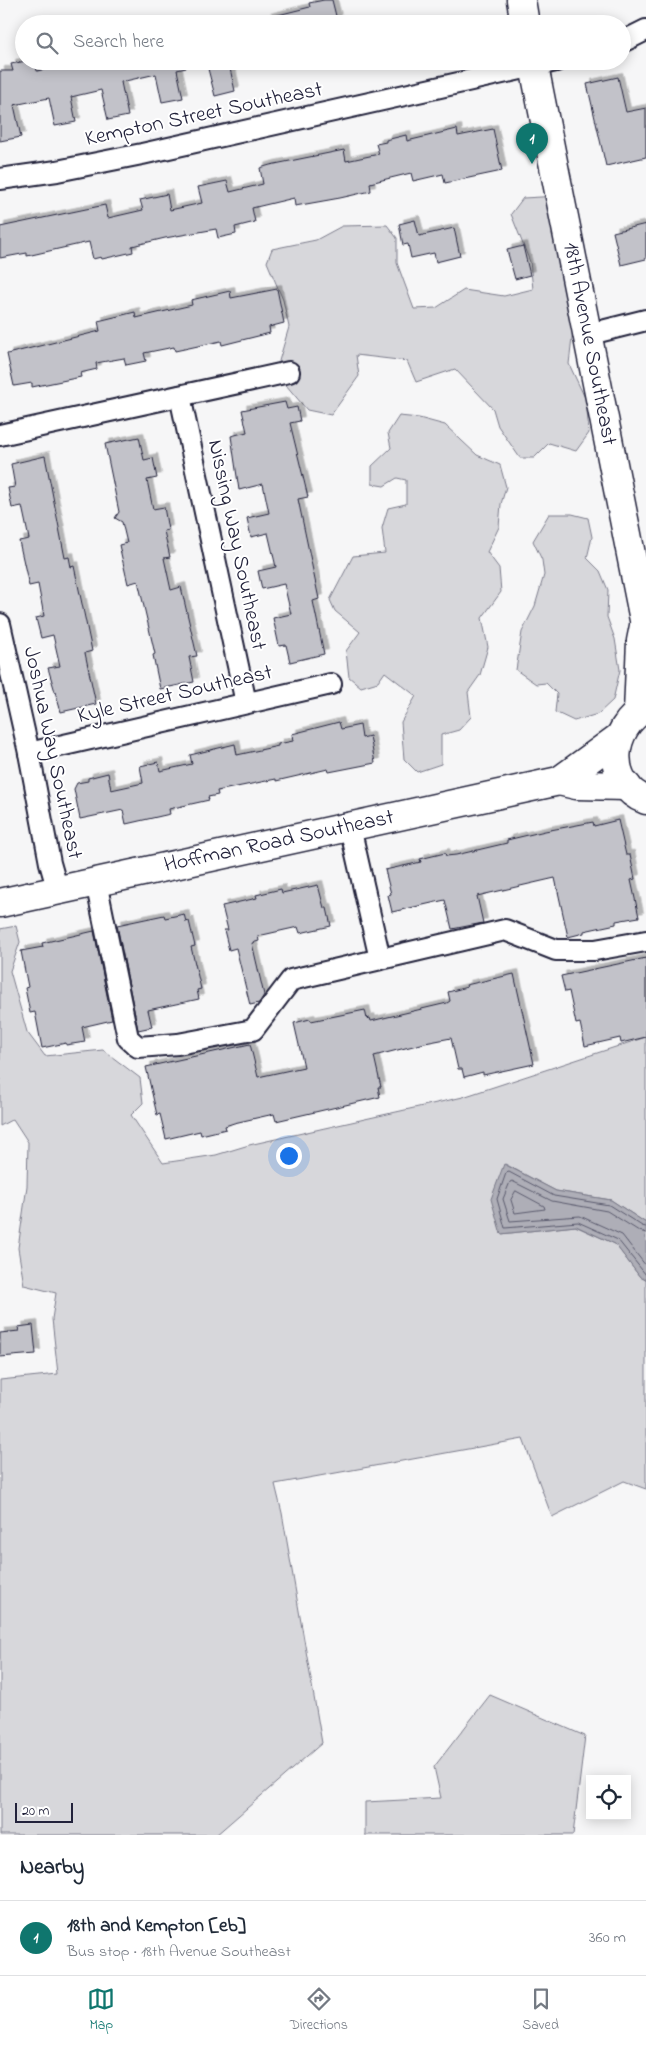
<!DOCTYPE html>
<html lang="en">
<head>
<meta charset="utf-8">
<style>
	:root { --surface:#fff; --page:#f6f6f7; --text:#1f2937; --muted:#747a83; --line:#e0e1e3; --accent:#0f766e }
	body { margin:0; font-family:"Indie Flower",sans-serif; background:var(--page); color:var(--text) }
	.controls { position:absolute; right:15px; bottom:15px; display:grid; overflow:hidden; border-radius:0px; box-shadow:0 2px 12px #0003 }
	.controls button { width:45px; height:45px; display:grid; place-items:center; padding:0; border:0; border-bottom:1px solid var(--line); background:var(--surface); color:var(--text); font:25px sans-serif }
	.scale { position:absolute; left:15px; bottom:12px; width:58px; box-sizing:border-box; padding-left:5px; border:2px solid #22223b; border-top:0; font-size:14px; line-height:18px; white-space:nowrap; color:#22223b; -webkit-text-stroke:4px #fff; paint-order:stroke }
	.you { position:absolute; left:288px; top:1155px; width:18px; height:18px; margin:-12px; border:4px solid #fff; border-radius:50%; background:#1a73e8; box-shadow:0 0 0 8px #1a73e833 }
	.badge { display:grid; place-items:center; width:32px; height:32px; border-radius:50%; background:var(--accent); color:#fff; font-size:16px; font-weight:700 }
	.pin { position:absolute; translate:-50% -41px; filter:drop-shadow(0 1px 2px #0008) }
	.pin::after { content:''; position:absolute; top:26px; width:18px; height:15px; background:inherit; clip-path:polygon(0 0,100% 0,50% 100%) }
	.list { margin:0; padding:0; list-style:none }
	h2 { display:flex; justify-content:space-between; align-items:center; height:65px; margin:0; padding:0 20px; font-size:21px }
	h2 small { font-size:16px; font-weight:400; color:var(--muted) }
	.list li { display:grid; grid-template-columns:32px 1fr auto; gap:15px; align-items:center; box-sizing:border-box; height:75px; padding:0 20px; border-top:1px solid var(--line) }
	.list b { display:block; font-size:19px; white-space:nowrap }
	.list p { margin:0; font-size:16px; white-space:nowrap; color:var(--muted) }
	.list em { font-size:16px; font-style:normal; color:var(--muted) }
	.icon { flex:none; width:28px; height:28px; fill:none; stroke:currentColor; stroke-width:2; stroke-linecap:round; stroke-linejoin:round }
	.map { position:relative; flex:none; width:646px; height:1835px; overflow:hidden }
	.search { position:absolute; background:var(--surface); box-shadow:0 2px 12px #0003; left:15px; right:15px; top:15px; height:55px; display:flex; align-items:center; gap:12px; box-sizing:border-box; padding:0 18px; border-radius:28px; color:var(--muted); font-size:19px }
	.sheet { height:140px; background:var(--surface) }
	nav { display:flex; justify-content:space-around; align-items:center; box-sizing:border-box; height:70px; border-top:1px solid var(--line); background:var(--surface); font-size:14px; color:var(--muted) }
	nav a { display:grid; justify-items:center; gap:2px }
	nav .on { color:var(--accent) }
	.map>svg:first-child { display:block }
	.green { fill:#d7d7db; stroke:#7c7c8b }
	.water { fill:#aeaeb7; stroke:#767685 }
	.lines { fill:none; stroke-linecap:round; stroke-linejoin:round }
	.shore { stroke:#5a5a6d; stroke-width:1 }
	.building { fill:#c2c2c9; stroke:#22223b; filter:url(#shadow) }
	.street-casing { stroke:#22223b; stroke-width:24 }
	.secondary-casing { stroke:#22223b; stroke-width:31 }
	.street { stroke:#fff; stroke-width:20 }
	.secondary { stroke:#fff; stroke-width:28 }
	.labels { text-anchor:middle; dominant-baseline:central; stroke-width:4; stroke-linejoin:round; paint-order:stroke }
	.street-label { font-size:22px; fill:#22223b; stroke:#fff }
</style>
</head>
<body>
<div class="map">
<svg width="646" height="1835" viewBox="0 0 646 1835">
	<defs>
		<filter id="shadow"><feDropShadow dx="4.5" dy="-4.5" stdDeviation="0" flood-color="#0004"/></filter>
	</defs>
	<rect width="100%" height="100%" fill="#f6f6f7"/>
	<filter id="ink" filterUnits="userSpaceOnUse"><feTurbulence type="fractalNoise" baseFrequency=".02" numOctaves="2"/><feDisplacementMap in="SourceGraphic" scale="10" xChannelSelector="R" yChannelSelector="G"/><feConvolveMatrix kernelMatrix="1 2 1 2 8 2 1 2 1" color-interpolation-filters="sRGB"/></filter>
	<g filter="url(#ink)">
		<g class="green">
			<polygon points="559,196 574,321 569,364 586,400 589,433 576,451 549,443 534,458 520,458 498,426 493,409 455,369 416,382 407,361 356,355 359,376 331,415 307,410 286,385 288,377 279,361 289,327 283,300 267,262 272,249 316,240 342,226 387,225 397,238 397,263 414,309 436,308 464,290 504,296 533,289 530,262 511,214 523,198"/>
			<polygon points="399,416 419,418 445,425 477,455 500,465 506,487 501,504 499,527 487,552 499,568 501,592 482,618 488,647 480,675 468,692 471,717 459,730 441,735 441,764 417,772 404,759 401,722 416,696 385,672 378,682 361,687 349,677 346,651 360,632 335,611 330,600 353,556 385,553 382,528 388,508 406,504 406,480 397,478 384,486 372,484 372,466 391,448 388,433"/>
			<polygon points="549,514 572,514 588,518 592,537 587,558 600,571 608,590 607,617 615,639 620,670 613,700 598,714 574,721 555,712 557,694 546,683 536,684 516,670 522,632 535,606 544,575 542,560 533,541"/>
			<polygon points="16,926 20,942 10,971 27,1032 45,1056 103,1050 140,1078 143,1103 131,1115 163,1163 216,1155 249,1145 463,1097 646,1037 646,1223 611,1200 556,1191 505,1164 501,1234 575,1226 615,1244 640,1277 646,1280 646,1489 624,1481 552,1517 523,1439 275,1484 282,1513 322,1743 216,1835 0,1835 0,1380 58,1374 52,1319 56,1293 24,1285 18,1248 27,1186 28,1142 13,1119 0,1126 0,929"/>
			<polygon points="490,1695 585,1736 573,1835 365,1835 365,1802 441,1798 434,1767"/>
		</g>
		<polygon class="water" points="504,1164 556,1191 611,1200 646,1223 646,1280 640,1277 615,1244 576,1226 501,1234 491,1199"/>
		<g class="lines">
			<g class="shore">
				<polygon points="516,1191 544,1206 545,1209 515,1213 511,1200"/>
				<polyline points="646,1227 642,1226 609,1205 554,1196 509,1172 506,1173 497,1199 505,1228 578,1222 618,1240 646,1275"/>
				<polyline points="646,1233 639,1231 607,1211 552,1201 512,1181 510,1182 503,1199 510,1221 580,1216 622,1235 646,1266"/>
			</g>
		</g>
		<g class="building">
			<polygon points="324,0 332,0 338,24 267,24 266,18 310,7 309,3"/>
			<polygon points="26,61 35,61 37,71 83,61 185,61 186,68 177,70 183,98 162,102 156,74 121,82 128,116 108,120 101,90 71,97 76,122 55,126 49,98 14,105 21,137 0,141 0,71 13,71 11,64"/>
			<polygon points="206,61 224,61 225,64 229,64 235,91 215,96"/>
			<polygon points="618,77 626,112 646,108 646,157 606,166 587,84"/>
			<polygon points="457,129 458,136 493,129 502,171 445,183 443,174 413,181 411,173 370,183 371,191 340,198 295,206 294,198 252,208 255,222 235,227 236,234 218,238 216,229 165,238 132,246 133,252 102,259 101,257 93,259 89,242 27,256 27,253 0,258 0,227 105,205 108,218 143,210 140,200 167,194 170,210 202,203 198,187 227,181 230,192 263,184 260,168 270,165 344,150 346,161 379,154 376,144 386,142 386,140 406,135 407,141"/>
			<polygon points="415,220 419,236 454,228 460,256 436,262 434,253 411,258 408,244 403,245 399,224"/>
			<polygon points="646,224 646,259 621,265 613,232"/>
			<polygon points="523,246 530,275 515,279 507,250"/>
			<polygon points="277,289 284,323 269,327 270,333 222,345 221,341 175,351 174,347 144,353 146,361 126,365 124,358 96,363 97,369 80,373 81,377 32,387 32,383 14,386 7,354 100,331 98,321 135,312 136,318 192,305 191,300 230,291 231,298"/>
			<polygon points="285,402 287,409 297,407 300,421 290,423 308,497 298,499 319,599 313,601 324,654 290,662 286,645 279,646 273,618 291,614 284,584 262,589 258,571 276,567 268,533 251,537 247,518 269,513 263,484 239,490 231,436 247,432 242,410"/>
			<polygon points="139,437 144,460 153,458 157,478 147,480 153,509 164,507 168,530 164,531 170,557 164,558 171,590 181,587 197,656 189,657 194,682 160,689 153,655 155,654 138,581 128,584 119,545 127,543 122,522 115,518 119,512 105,444"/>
			<polygon points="45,456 65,558 69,557 71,567 74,566 92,651 85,653 96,704 61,712 48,668 60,666 53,635 41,638 36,618 44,616 38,584 29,586 19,541 29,539 22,506 12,508 8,488 15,487 11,464"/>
			<polygon points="339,722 341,729 360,725 362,738 370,736 375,763 329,772 328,769 276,781 276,779 217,791 218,795 208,797 209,800 169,809 170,814 126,824 123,810 80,819 74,789 77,783 88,781 88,778 108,773 111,790 143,783 140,766 158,762 160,771 192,764 190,755 235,744 237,755 278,746 278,744 293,741 292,734"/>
			<polygon points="618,820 626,855 630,855 635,879 631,880 639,917 616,921 616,924 584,931 584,933 568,937 555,878 477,896 483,923 452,929 445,900 392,912 388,895 391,894 385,870 421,862 420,859 445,853 446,856 456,855 507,843 507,840 545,831 593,822 594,826"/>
			<polygon points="318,885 324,908 327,908 331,926 300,933 298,927 258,936 259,941 252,943 264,995 259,1003 250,1005 236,948 229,950 224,930 228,930 222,906 257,898 256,895 281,889 282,893"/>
			<polygon points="184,914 186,922 189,921 195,946 191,947 201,989 197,990 199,999 148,1010 152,1027 138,1030 117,925 164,915 165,918"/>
			<polygon points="94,931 112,1020 82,1027 85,1042 66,1045 66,1043 42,1048 35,1012 30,1013 25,988 28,987 21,951 43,947 42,943"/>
			<polygon points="646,958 646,1037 621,1043 620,1038 585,1046 580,1023 576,1024 569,991 565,992 561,976"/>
			<polygon points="514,974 534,1064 483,1075 483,1072 464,1077 462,1069 458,1069 451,1038 425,1043 374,1056 381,1087 378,1087 380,1097 276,1121 274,1114 234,1123 225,1126 226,1129 201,1135 200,1131 166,1139 160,1114 157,1115 146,1067 250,1044 258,1077 304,1067 294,1023 310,1019 311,1021 365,1010 367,1019 370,1018 371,1021 447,1003 450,1001 448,992 467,987 466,985"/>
			<polygon points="33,1325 36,1354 0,1357 0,1333 19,1331 18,1327"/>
		</g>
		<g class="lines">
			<defs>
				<g id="street">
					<polyline points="622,42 646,30"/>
					<polyline points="0,179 57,171 142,154 556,61"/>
					<polyline points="586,335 646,320"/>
					<polyline points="180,396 246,703"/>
					<polyline points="0,435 289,372"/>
					<polyline points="0,624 29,753 50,863 58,891"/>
					<polyline points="29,753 331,684"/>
					<polyline points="350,827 380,959"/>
					<polyline points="96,882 128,1038 138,1047 178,1044 253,1030 291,980 505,930 556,950 595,950 646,941"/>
				</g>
				<g id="secondary">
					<polyline points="521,0 525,24"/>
					<polyline points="533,61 646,630"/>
					<path d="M646,708C609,727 604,784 646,800"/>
					<polyline points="638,712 641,641 644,626"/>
					<polyline points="559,781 576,785 627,786"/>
					<polyline points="0,903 559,781 618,738"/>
				</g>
			</defs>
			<use href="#street" class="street-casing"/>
			<use href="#secondary" class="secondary-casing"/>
			<use href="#street" class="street"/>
			<use href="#secondary" class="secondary"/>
		</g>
	</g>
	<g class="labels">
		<g class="street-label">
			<text transform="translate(204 115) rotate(-12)">Kempton Street Southeast</text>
			<text transform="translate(589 344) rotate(79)">18th Avenue Southeast</text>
			<text transform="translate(236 545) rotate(78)">Nissing Way Southeast</text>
			<text transform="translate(175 695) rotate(-13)">Kyle Street Southeast</text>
			<text transform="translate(52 753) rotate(78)">Joshua Way Southeast</text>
			<text transform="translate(279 842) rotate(-12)">Hoffman Road Southeast</text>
		</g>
	</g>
</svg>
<div class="controls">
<button><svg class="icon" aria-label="locate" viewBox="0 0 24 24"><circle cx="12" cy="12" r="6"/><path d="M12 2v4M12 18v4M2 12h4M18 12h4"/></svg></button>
</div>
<div class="scale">20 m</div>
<div class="you"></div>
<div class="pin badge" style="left:532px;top:164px">1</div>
<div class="search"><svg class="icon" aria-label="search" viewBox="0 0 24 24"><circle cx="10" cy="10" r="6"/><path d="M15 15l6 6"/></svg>Search here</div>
</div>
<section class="sheet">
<h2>Nearby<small></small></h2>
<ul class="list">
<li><span class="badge">1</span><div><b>18th and Kempton [eb]</b><p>Bus stop · 18th Avenue Southeast</p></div><em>360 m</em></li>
</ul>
</section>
<nav>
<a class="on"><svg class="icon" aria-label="map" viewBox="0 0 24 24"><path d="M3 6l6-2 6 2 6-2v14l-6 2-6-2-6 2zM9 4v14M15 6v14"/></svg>Map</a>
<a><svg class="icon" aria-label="directions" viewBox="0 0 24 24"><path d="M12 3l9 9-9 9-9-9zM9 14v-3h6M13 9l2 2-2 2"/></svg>Directions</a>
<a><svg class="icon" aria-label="saved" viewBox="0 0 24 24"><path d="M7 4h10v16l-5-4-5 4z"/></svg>Saved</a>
</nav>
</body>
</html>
